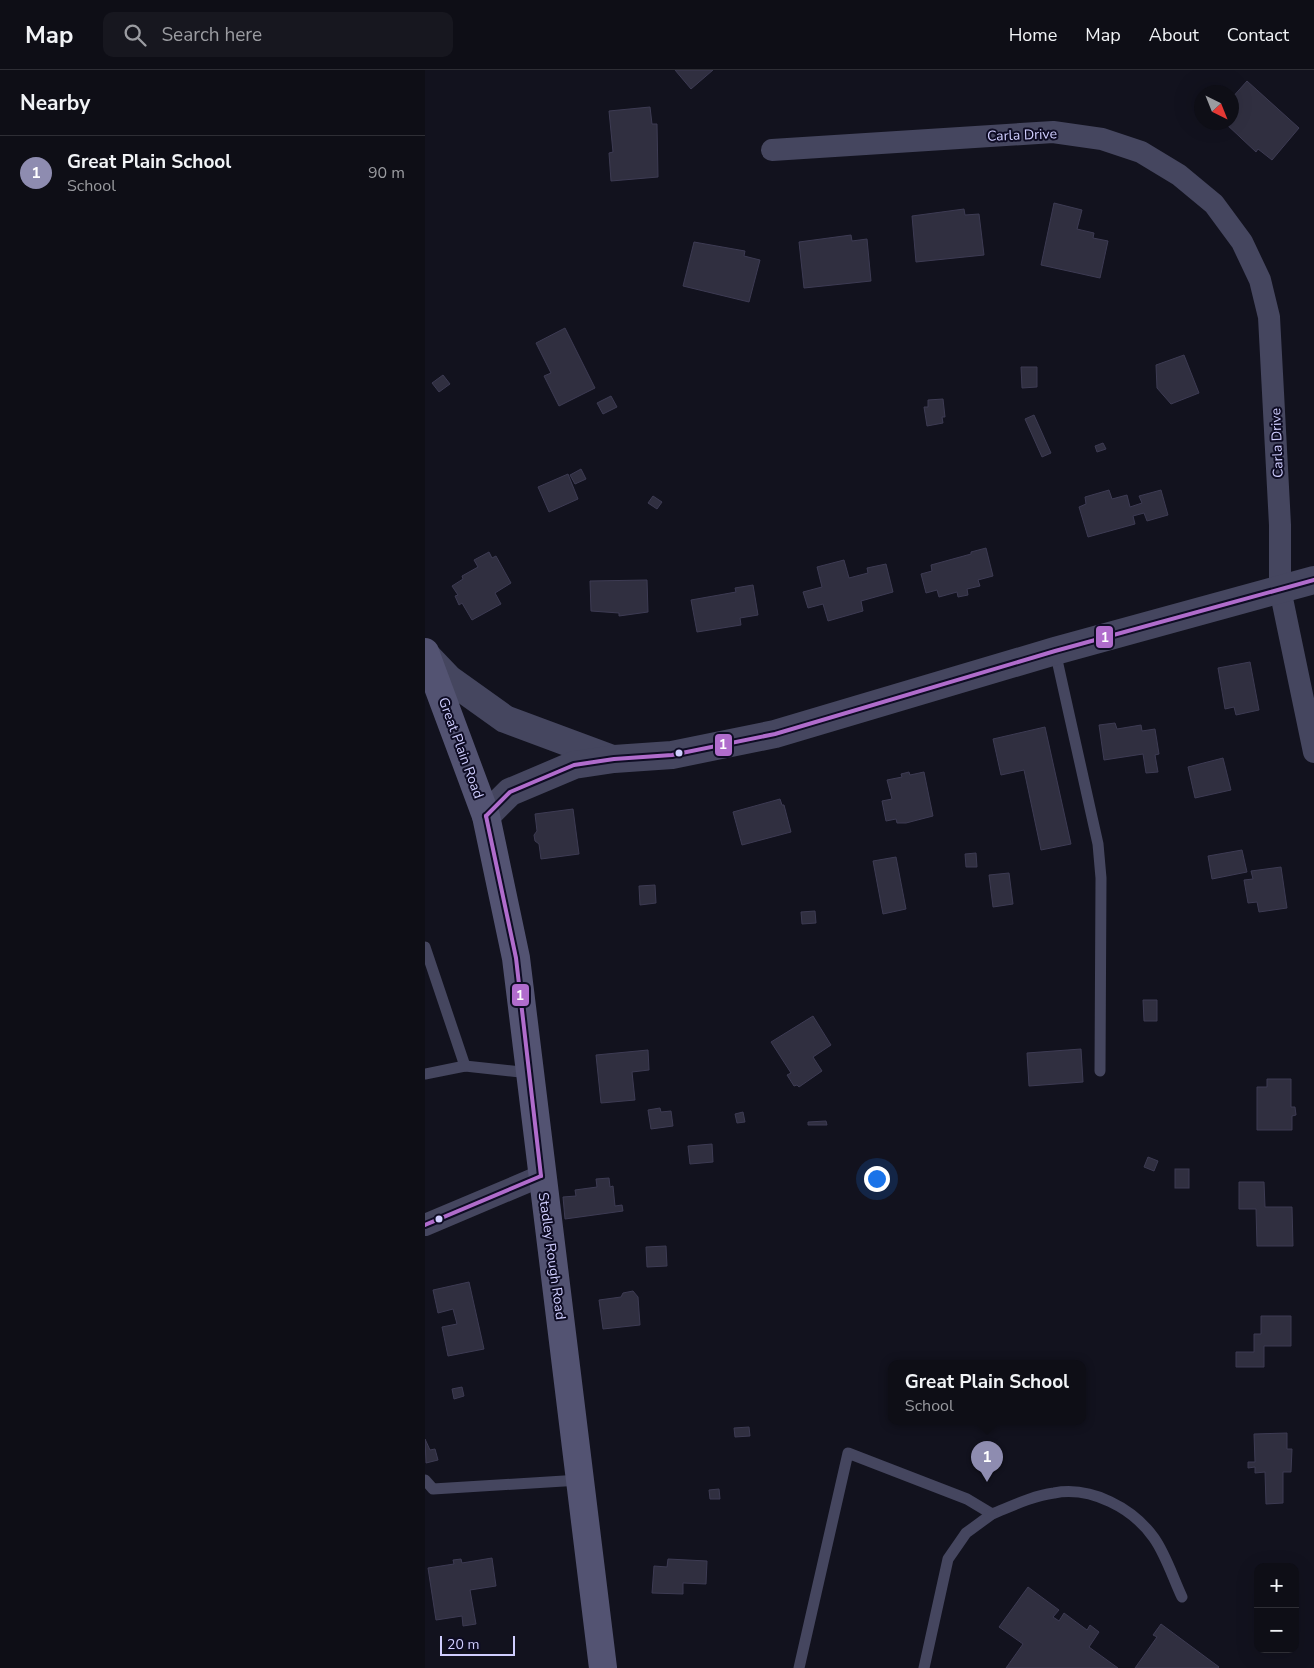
<!DOCTYPE html>
<html lang="en">
<head>
<meta charset="utf-8">
<style>
	:root { --surface:#0e0e16; --page:#17171f; --text:#f1f3f6; --muted:#9b9ca1; --line:#2e2e35; --accent:#8e8cb0 }
	body { margin:0; font-family:"Nunito Sans",sans-serif; background:var(--page); color:var(--text) }
	.controls { position:absolute; right:15px; bottom:15px; display:grid; overflow:hidden; border-radius:10px; box-shadow:0 5px 20px #0002 }
	.controls button { width:45px; height:45px; display:grid; place-items:center; padding:0; border:0; border-bottom:1px solid var(--line); background:var(--surface); color:var(--text); font:25px sans-serif }
	.compass { position:absolute; left:769px; top:15px; width:45px; height:45px; border-radius:50%; background:var(--surface); box-shadow:0 5px 20px #0002; rotate:137deg }
	.scale { position:absolute; left:15px; bottom:12px; width:75px; box-sizing:border-box; padding-left:5px; border:2px solid #d0ceff; border-top:0; font-size:14px; line-height:18px; white-space:nowrap; color:#d0ceff; -webkit-text-stroke:4px #0e0c24; paint-order:stroke }
	.you { position:absolute; left:451px; top:1108px; width:18px; height:18px; margin:-12px; border:4px solid #fff; border-radius:50%; background:#1a73e8; box-shadow:0 0 0 8px #1a73e833 }
	.badge { display:grid; place-items:center; width:32px; height:32px; border-radius:50%; background:var(--accent); color:#fff; font-size:16px; font-weight:700 }
	.pin { position:absolute; translate:-50% -41px; filter:drop-shadow(0 1px 2px #0008) }
	.pin::after { content:''; position:absolute; top:26px; width:18px; height:15px; background:inherit; clip-path:polygon(0 0,100% 0,50% 100%) }
	.popup { position:absolute; left:463px; top:1290px; width:198px; height:65px; box-sizing:border-box; display:grid; place-content:center; border-radius:10px; background:var(--surface); filter:drop-shadow(0 1px 4px #0005); font-size:16px; white-space:nowrap; color:var(--muted) }
	.popup b { font-size:19px; color:var(--text) }
	.popup::after { content:''; position:absolute; left:50%; top:100%; margin-left:-10px; border:10px solid transparent; border-top-color:var(--surface) }
	.list { margin:0; padding:0; list-style:none }
	h2 { display:flex; justify-content:space-between; align-items:center; height:65px; margin:0; padding:0 20px; font-size:21px }
	h2 small { font-size:16px; font-weight:400; color:var(--muted) }
	.list li { display:grid; grid-template-columns:32px 1fr auto; gap:15px; align-items:center; box-sizing:border-box; height:75px; padding:0 20px; border-top:1px solid var(--line) }
	.list b { display:block; font-size:19px; white-space:nowrap }
	.list p { margin:0; font-size:16px; white-space:nowrap; color:var(--muted) }
	.list em { font-size:16px; font-style:normal; color:var(--muted) }
	.icon { flex:none; width:28px; height:28px; fill:none; stroke:currentColor; stroke-width:2; stroke-linecap:round; stroke-linejoin:round }
	.map { position:relative; flex:none; width:889px; height:1598px; overflow:hidden }
	header { display:flex; align-items:center; gap:30px; box-sizing:border-box; height:70px; padding:0 25px; background:var(--surface); border-bottom:1px solid var(--line) }
	header strong { font-size:24px }
	nav { display:flex; gap:28px; margin-inline-start:auto; font-size:18px }
	.search { width:350px; height:45px; background:var(--page); display:flex; align-items:center; gap:12px; box-sizing:border-box; padding:0 18px; border-radius:10px; color:var(--muted); font-size:19px }
	main { display:flex }
	aside { flex:1; background:var(--surface) }
	.map>svg:first-child { display:block }
	.building { fill:#302f40; stroke:#3d3b53 }
	.lines { fill:none; stroke-linecap:round; stroke-linejoin:round }
	.service { stroke:#45465f; stroke-width:11 }
	.minor { stroke:#45465f; stroke-width:22 }
	.tertiary { stroke:#45465f; stroke-width:28 }
	.secondary { stroke:#535372; stroke-width:28 }
	.bus-1-casing { stroke:#0e0c24; stroke-width:8 }
	.bus-1 { stroke:#b06ccc; stroke-width:4 }
	.bus-dot { fill:#d0ceff; stroke:#0e0c24; stroke-width:2 }
	.labels { text-anchor:middle; dominant-baseline:central; stroke-width:4; stroke-linejoin:round; paint-order:stroke }
	.street-label { font-size:14px; fill:#d0ceff; stroke:#0e0c24 }
	.line-badge { stroke:#0e0c24; stroke-width:2 }
	.badge-label { font-size:14px; text-anchor:middle; font-weight:bold; fill:#fff }
</style>
</head>
<body>
<header>
<strong>Map</strong>
<div class="search"><svg class="icon" aria-label="search" viewBox="0 0 24 24"><circle cx="10" cy="10" r="6"/><path d="M15 15l6 6"/></svg>Search here</div>
<nav><a>Home</a><a>Map</a><a>About</a><a>Contact</a></nav>
</header>
<main>
<aside>
<h2>Nearby<small></small></h2>
<ul class="list">
<li><span class="badge">1</span><div><b>Great Plain School</b><p>School</p></div><em>90 m</em></li>
</ul>
</aside>
<div class="map">
<svg width="889" height="1598" viewBox="0 0 889 1598">
	<rect width="100%" height="100%" fill="#12121e"/>
	<g class="building">
		<polygon points="250,0 288,0 266,19"/>
		<polygon points="822,11 874,58 847,90 833,79 831,82 799,52 806,52 806,29"/>
		<polygon points="225,37 227,54 232,54 233,107 186,111 184,83 188,82 184,41"/>
		<polygon points="629,133 657,140 652,159 669,163 668,168 683,171 675,208 616,195"/>
		<polygon points="539,139 540,145 554,144 559,185 491,192 487,146"/>
		<polygon points="426,165 427,171 442,169 446,211 379,218 374,172"/>
		<polygon points="269,172 320,181 319,186 335,190 324,232 258,216"/>
		<polygon points="140,258 170,318 134,336 119,306 126,303 111,273"/>
		<polygon points="759,285 774,323 746,334 732,318 731,295"/>
		<polygon points="596,297 612,297 612,317 597,318"/>
		<polygon points="18,305 25,314 14,322 7,313"/>
		<polygon points="186,326 192,337 178,344 172,333"/>
		<polygon points="518,329 520,347 517,347 518,353 502,356 499,337 503,337 503,330"/>
		<polygon points="609,345 626,383 617,387 600,349"/>
		<polygon points="678,373 681,379 672,382 670,376"/>
		<polygon points="156,399 161,409 150,414 145,405"/>
		<polygon points="143,404 153,429 124,442 113,417"/>
		<polygon points="684,420 687,429 702,425 705,437 717,433 714,426 736,420 743,445 722,451 719,443 708,446 710,454 663,467 654,437 661,434 660,427"/>
		<polygon points="228,426 237,432 232,439 223,433"/>
		<polygon points="561,478 568,506 553,510 555,516 542,519 543,525 533,527 532,522 514,527 512,520 501,523 496,504 507,501 506,495 546,484 546,482"/>
		<polygon points="64,482 67,488 71,486 86,513 70,523 76,534 47,550 37,533 34,535 30,526 33,525 27,516 38,509 37,506 53,497 49,490"/>
		<polygon points="419,490 424,508 443,503 442,498 461,494 468,522 436,531 438,541 403,551 398,534 383,538 378,522 397,517 392,497"/>
		<polygon points="222,510 223,542 194,546 194,543 166,541 165,511"/>
		<polygon points="328,515 333,545 315,548 316,555 272,562 266,530 311,522 310,518"/>
		<polygon points="825,592 834,640 811,645 809,637 800,639 793,598"/>
		<polygon points="690,653 692,659 716,655 717,661 730,659 734,684 730,685 733,702 721,703 718,684 679,690 674,655"/>
		<polygon points="620,657 646,774 616,780 599,700 576,705 568,669"/>
		<polygon points="798,688 806,720 770,728 763,697"/>
		<polygon points="484,702 485,705 499,702 508,746 481,753 472,753 471,749 461,751 457,731 467,729 462,710 477,707 476,704"/>
		<polygon points="355,729 357,735 359,735 366,762 317,775 308,742"/>
		<polygon points="148,739 154,784 116,789 114,774 110,771 109,765 112,761 110,744"/>
		<polygon points="817,780 822,802 787,809 783,786"/>
		<polygon points="551,783 552,797 541,797 540,784"/>
		<polygon points="471,787 481,839 458,844 448,791"/>
		<polygon points="856,797 862,838 834,842 832,832 823,833 819,810 828,809 826,801"/>
		<polygon points="584,803 588,834 568,837 564,805"/>
		<polygon points="230,815 231,833 215,835 214,816"/>
		<polygon points="390,841 391,853 377,854 376,842"/>
		<polygon points="718,930 732,930 732,951 719,951"/>
		<polygon points="388,946 406,975 388,987 397,1001 374,1017 372,1015 369,1016 362,1005 366,1003 346,972"/>
		<polygon points="656,979 658,1012 604,1016 602,983"/>
		<polygon points="223,980 224,1000 207,1002 210,1030 176,1033 171,985"/>
		<polygon points="842,1009 866,1009 866,1037 870,1037 871,1045 867,1046 867,1060 832,1060 832,1017 842,1017"/>
		<polygon points="235,1038 236,1042 246,1041 248,1056 226,1059 223,1040"/>
		<polygon points="318,1042 320,1052 312,1053 310,1044"/>
		<polygon points="401,1051 402,1055 383,1055 383,1052"/>
		<polygon points="287,1074 288,1092 265,1094 263,1076"/>
		<polygon points="723,1087 733,1091 729,1101 719,1097"/>
		<rect x="750" y="1099" width="14" height="19"/>
		<polygon points="184,1108 185,1117 188,1116 190,1136 197,1135 198,1141 140,1149 138,1127 151,1126 150,1120 172,1117 171,1109"/>
		<polygon points="814,1112 839,1112 840,1137 867,1137 868,1176 832,1176 831,1139 814,1139"/>
		<polygon points="241,1176 242,1196 222,1197 221,1177"/>
		<polygon points="44,1212 59,1279 23,1286 17,1257 32,1254 28,1239 13,1243 8,1220"/>
		<polygon points="208,1221 213,1227 215,1255 178,1259 174,1230 196,1227 198,1223"/>
		<polygon points="836,1246 866,1246 866,1276 839,1276 839,1297 811,1297 811,1282 829,1282 829,1264 836,1264"/>
		<polygon points="37,1317 39,1326 29,1329 27,1319"/>
		<polygon points="324,1357 325,1366 310,1367 309,1358"/>
		<polygon points="862,1363 862,1379 867,1379 866,1402 858,1402 858,1433 841,1434 840,1402 830,1403 830,1397 823,1398 823,1392 830,1392 829,1364"/>
		<polygon points="0,1369 5,1380 10,1379 13,1390 1,1393"/>
		<polygon points="294,1419 295,1429 285,1429 284,1420"/>
		<polygon points="67,1488 71,1516 45,1520 51,1554 38,1556 37,1546 11,1550 3,1498 29,1494 28,1490 36,1489 37,1493"/>
		<polygon points="243,1489 282,1491 281,1514 258,1513 258,1524 227,1523 229,1496 242,1497"/>
		<polygon points="603,1517 634,1540 628,1547 634,1551 639,1543 662,1560 665,1555 674,1562 664,1577 693,1598 581,1598 598,1574 574,1557"/>
		<polygon points="736,1554 794,1597 793,1598 710,1598 732,1567 728,1565"/>
	</g>
	<g class="lines">
		<g class="service">
			<polyline points="630,581 673,774 676,808 675,1001"/>
			<polyline points="0,877 40,996"/>
			<polyline points="0,1004 40,996 105,1003"/>
			<polyline points="0,1410 8,1419 155,1410"/>
			<path d="M374,1598L423,1383L542,1429L567,1444C587,1436 607,1426 629,1423C666,1416 708,1438 729,1468C741,1485 748,1508 757,1527"/>
			<polyline points="499,1598 523,1489 541,1463 567,1444"/>
		</g>
		<g class="minor">
			<polyline points="347,80 628,62 677,69 716,82 754,105 789,134 817,172 835,210 844,247 855,455 855,519 889,682"/>
			<polyline points="0,1155 116,1106"/>
		</g>
		<g class="tertiary">
			<polyline points="3,587 24,609 80,649 185,688"/>
			<polyline points="61,746 85,722 149,695 189,689 247,685 350,664 630,581 889,510"/>
		</g>
		<polyline class="secondary" points="0,582 61,746 91,888 178,1598"/>
		<defs>
			<g id="bus-1">
				<polyline points="61,746 85,722 149,695 189,689 247,685 350,664 630,581 889,510"/>
				<polyline points="61,746 91,888 116,1106"/>
				<polyline points="0,1155 116,1106"/>
			</g>
		</defs>
		<use href="#bus-1" class="bus-1-casing"/>
		<use href="#bus-1" class="bus-1"/>
	</g>
	<g class="bus-dot">
		<circle cx="254" cy="683" r="4.5"/>
		<circle cx="14" cy="1149" r="4.5"/>
	</g>
	<g class="labels">
		<g class="street-label">
			<text transform="translate(597 65) rotate(-2)">Carla Drive</text>
			<text transform="translate(852 373) rotate(-92)">Carla Drive</text>
			<text transform="translate(36 678) rotate(70)">Great Plain Road</text>
			<text transform="translate(127 1186) rotate(82)">Stadley Rough Road</text>
		</g>
	</g>
	<g class="line-badge">
		<rect x="670" y="555" width="19" height="24" rx="5" fill="#b06ccc"/>
		<rect x="289" y="663" width="19" height="24" rx="5" fill="#b06ccc"/>
		<rect x="86" y="913" width="19" height="24" rx="5" fill="#b06ccc"/>
	</g>
	<g class="badge-label">
		<text x="680" y="572">1</text>
		<text x="298" y="679">1</text>
		<text x="95" y="930">1</text>
	</g>
</svg>
<div class="controls">
<button>+</button>
<button>−</button>
</div>
<svg class="compass" viewBox="-18 -18 36 36"><path d="M0-13l5 13h-10z" fill="#e53935"/><path d="M0 13l5-13h-10z" fill="#9b9ca1"/></svg>
<div class="scale">20 m</div>
<div class="you"></div>
<div class="pin badge" style="left:562px;top:1412px">1</div>
<div class="popup"><b>Great Plain School</b>School</div>
</div>
</main>
</body>
</html>
